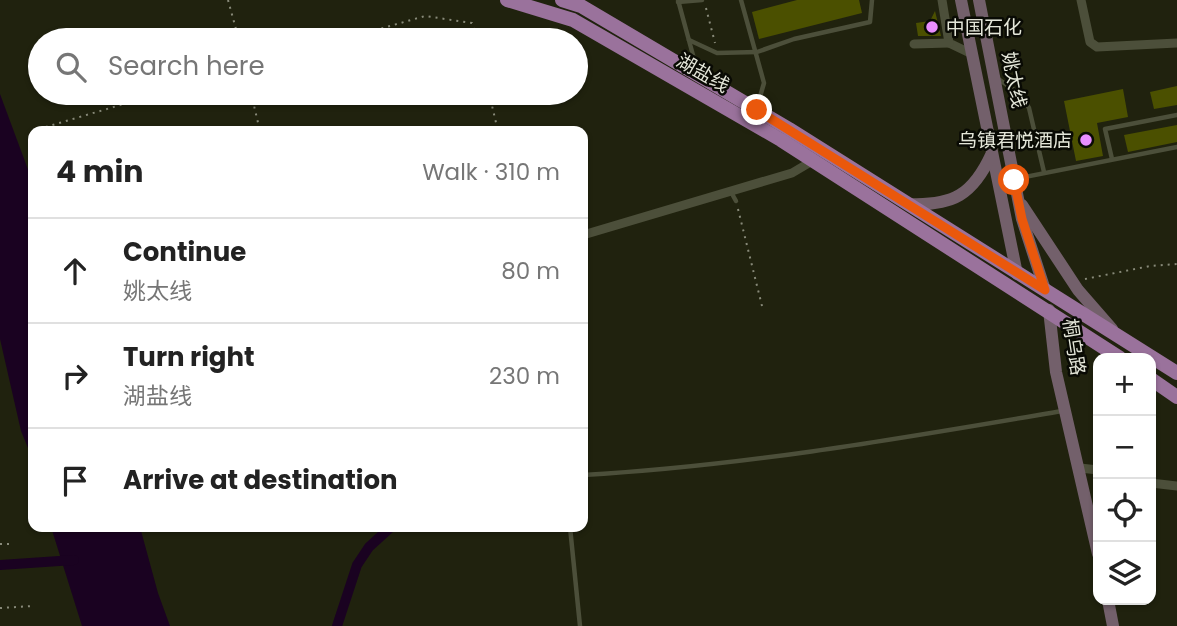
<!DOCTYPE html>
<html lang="en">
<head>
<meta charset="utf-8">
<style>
	:root { --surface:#fff; --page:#f6f6f6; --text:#222; --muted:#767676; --line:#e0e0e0 }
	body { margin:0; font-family:Poppins,"Noto Sans SC",sans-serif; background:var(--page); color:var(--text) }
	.controls { position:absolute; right:21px; bottom:21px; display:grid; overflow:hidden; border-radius:14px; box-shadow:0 2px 5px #0004 }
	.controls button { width:63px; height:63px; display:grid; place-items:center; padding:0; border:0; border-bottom:2px solid var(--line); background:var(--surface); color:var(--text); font:35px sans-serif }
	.stop { position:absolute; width:21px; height:21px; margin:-16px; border:5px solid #ea580c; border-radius:50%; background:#fff }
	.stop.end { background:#ea580c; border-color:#fff; box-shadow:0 2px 7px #0008 }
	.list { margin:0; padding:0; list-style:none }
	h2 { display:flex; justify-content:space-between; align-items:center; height:91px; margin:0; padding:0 28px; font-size:30px }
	h2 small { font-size:23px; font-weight:400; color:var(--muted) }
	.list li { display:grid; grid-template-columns:46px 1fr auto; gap:21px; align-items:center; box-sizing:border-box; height:105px; padding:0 28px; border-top:2px solid var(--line) }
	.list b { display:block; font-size:26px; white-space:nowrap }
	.list p { margin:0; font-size:23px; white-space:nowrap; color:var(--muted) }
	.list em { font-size:23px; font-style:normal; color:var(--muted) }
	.icon { flex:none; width:38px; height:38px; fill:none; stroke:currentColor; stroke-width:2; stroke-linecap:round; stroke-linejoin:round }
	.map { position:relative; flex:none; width:1177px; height:626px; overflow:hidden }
	.search { position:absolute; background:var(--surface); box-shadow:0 2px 5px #0004; left:28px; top:28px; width:560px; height:77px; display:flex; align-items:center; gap:18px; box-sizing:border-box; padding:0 24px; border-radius:38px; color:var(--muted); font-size:26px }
	.panel { position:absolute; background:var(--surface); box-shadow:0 2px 5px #0004; left:28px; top:126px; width:560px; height:406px; border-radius:14px }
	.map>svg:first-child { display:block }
	.water { fill:#1a0221 }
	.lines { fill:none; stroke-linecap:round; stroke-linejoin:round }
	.canal { stroke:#1a0221; stroke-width:10 }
	.building { fill:#4b5000 }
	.path { stroke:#888a79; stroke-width:2; stroke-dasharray:2 5; stroke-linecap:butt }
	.lane { stroke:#4c4f3a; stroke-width:4.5 }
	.street { stroke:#4c4f3a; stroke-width:9 }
	.secondary { stroke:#73606b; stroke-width:12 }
	.primary { stroke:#9a729c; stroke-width:14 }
	.route { stroke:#ea580c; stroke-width:9 }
	.poi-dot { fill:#e98efe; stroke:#090a04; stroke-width:2.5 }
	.labels { text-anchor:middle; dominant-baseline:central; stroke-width:5; stroke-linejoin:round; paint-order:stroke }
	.poi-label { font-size:19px; fill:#e4e6d9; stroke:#090a04; text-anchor:start }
	.street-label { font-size:19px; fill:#e4e6d9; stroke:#090a04 }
</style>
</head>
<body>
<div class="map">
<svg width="1177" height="626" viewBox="0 0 1177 626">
	<rect width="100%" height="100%" fill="#20220e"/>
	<g class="water">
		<polygon points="0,94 33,183 33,460 21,431 0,339"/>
		<polygon points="51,527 140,527 158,593 170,626 82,626"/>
	</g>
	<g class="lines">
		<g class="canal">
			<polyline points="0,565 74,560"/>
			<polyline points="337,626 357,565 369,547 391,527"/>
		</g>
	</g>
	<g class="building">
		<polygon points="797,0 859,0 862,13 759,39 752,12"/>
		<polygon points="935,11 941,36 918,36 916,23 930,21"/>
		<polygon points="1177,86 1177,105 1154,109 1150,92"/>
		<polygon points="1123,89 1128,117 1097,123 1103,156 1076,161 1064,101"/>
		<polygon points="1177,125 1177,142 1128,152 1124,135"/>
	</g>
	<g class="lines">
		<g class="path">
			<polyline points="228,0 239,40"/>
			<polyline points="706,8 715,43"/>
			<polyline points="341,40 425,16 472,23 477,40"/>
			<polyline points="251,93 260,131"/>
			<polyline points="489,93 498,131"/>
			<polyline points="39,129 161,93"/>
			<polyline points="738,209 763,310"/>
			<polyline points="1085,279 1150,266 1177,264"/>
			<polyline points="0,544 12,544"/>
			<polyline points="0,608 33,606"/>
		</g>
		<g class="lane">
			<polyline points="678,0 697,70"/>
			<polyline points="741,0 764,83 757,107"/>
			<polyline points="678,2 702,0"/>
			<polyline points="689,40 717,53 757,52 794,39 870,22 872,0"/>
			<polyline points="997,78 1021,95 1029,108 1044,172"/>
			<polyline points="1112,159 1105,129 1177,115"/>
			<polyline points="1015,179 1177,147"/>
			<polyline points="731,192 736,201"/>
			<path d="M583,475C744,466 903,438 1062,411"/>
			<polyline points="570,527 580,626"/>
		</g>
		<g class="street">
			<polyline points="942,0 949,43 972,54"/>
			<polyline points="1081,0 1090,42 1097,47 1177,43"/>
			<polyline points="914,44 949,43"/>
			<polyline points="583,235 792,173 814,160"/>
			<polyline points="1080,468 1098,470"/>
			<polyline points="1151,483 1177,486"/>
		</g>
		<g class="secondary">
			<polyline points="961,0 1017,274"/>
			<polyline points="979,0 1022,219 1045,290"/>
			<path d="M908,204C953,206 973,195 992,153"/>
			<polyline points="1022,205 1078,290 1112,329"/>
			<polyline points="1049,310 1056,372 1098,554"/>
			<polyline points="1108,600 1113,626"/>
		</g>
		<g class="primary">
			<polyline points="507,0 573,20 781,140 1120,358"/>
			<polyline points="562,0 581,6 789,129 1177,373"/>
			<polyline points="1151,379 1177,397"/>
		</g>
	</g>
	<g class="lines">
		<polyline class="route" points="757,110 1045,290 1022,219 1014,180"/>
	</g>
	<g class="poi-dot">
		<circle cx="932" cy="27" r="7"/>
		<circle cx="1086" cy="140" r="7"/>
	</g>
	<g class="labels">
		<g class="poi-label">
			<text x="946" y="27">中国石化</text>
			<text x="1072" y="140" text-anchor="end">乌镇君悦酒店</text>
		</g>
		<g class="street-label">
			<text transform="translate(703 73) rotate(30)">湖盐线</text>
			<text transform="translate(1014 80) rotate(79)">姚太线</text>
			<text transform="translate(1074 347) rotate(81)">桐乌路</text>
		</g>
	</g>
</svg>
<div class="controls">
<button>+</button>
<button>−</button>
<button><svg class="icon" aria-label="locate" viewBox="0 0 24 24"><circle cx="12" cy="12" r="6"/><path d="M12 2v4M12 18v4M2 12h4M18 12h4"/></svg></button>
<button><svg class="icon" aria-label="layers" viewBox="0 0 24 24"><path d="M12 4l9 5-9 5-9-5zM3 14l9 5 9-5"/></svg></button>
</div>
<div class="stop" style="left:1014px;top:180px"></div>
<div class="stop end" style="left:757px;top:110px"></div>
<div class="search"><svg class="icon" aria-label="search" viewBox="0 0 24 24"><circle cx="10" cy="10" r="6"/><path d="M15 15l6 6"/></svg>Search here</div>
<section class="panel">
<h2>4 min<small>Walk · 310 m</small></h2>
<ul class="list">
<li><svg class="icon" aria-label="ahead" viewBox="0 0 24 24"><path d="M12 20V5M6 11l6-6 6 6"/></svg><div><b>Continue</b><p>姚太线</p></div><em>80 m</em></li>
<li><svg class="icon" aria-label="right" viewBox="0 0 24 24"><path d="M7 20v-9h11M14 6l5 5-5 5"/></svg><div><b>Turn right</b><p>湖盐线</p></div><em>230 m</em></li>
<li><svg class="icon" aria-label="arrive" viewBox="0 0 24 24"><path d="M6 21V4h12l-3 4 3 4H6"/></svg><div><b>Arrive at destination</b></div></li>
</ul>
</section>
</div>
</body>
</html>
